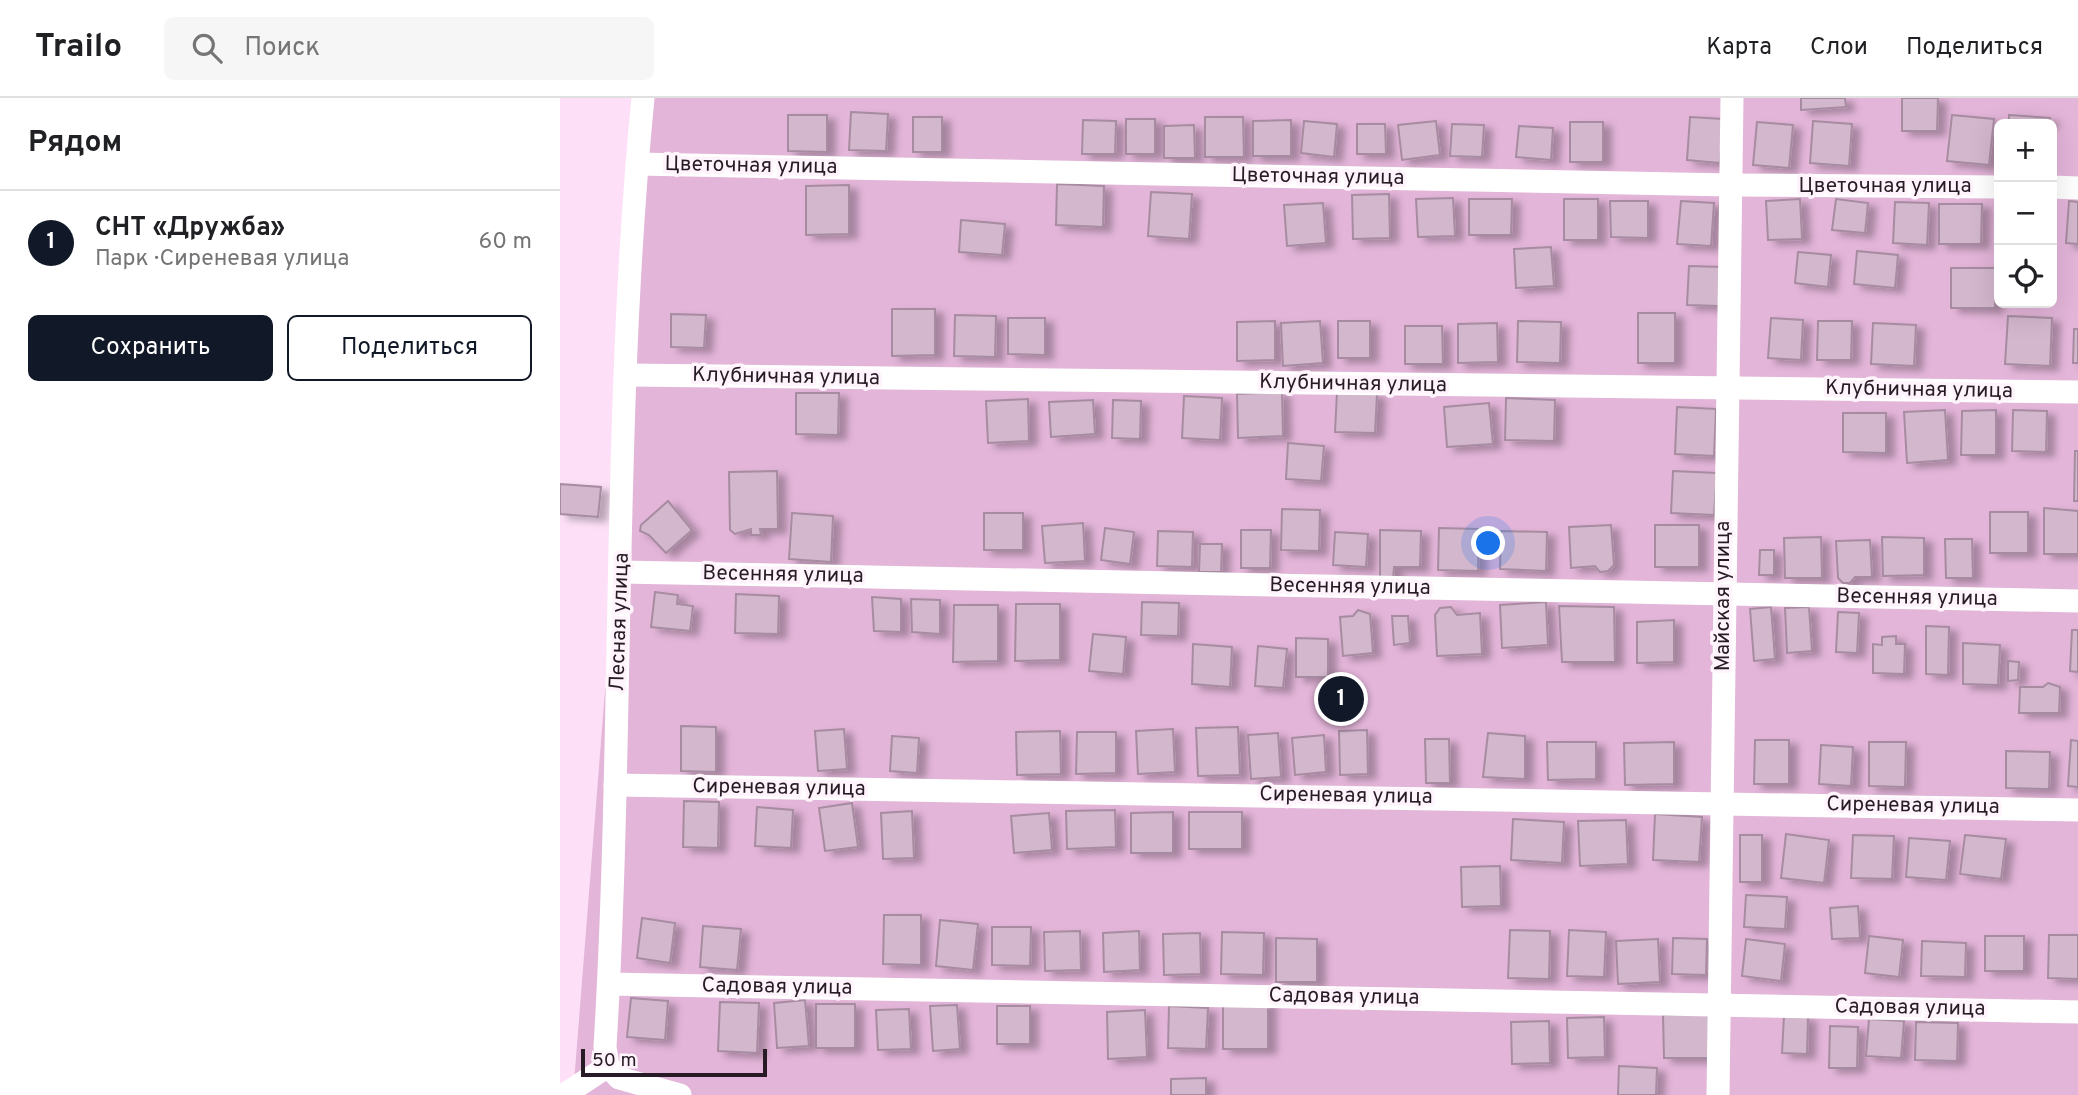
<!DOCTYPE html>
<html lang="ru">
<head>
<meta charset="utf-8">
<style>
	:root { --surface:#fff; --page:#f6f6f6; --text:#202124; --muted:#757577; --line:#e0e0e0; --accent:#111827 }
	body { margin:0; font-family:Overpass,sans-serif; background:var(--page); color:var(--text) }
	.controls { position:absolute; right:21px; top:21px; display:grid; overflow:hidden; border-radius:10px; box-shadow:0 7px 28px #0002 }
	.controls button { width:63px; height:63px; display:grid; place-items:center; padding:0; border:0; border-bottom:2px solid var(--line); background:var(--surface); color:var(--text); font:35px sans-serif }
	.scale { position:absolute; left:21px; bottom:18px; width:186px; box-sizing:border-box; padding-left:7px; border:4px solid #271c25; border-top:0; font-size:19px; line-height:24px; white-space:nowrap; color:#271c25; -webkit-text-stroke:5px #fff3fc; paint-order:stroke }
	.you { position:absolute; left:929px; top:446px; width:24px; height:24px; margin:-18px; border:5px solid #fff; border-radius:50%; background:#1a73e8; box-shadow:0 0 0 10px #1a73e833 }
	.badge { display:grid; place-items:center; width:46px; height:46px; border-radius:50%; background:var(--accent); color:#fff; font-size:23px; font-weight:700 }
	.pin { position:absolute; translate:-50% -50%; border:4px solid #fff; box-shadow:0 2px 7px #0006 }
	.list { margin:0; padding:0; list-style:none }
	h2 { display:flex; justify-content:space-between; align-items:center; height:91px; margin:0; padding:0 28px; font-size:30px }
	h2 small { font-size:23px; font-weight:400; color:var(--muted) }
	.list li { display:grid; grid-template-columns:46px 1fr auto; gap:21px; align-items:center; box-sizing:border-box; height:105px; padding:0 28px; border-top:2px solid var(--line) }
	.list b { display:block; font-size:26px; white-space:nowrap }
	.list p { margin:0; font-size:23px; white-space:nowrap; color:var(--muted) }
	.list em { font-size:23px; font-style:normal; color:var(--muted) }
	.actions { display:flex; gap:14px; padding:21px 28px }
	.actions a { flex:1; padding:16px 0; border:2px solid var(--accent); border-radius:10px; text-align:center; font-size:24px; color:var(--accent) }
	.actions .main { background:var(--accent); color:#fff }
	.icon { flex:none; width:38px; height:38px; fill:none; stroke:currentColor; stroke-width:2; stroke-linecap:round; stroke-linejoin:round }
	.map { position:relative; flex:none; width:1518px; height:997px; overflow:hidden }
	header { display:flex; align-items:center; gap:42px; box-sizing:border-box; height:98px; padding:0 35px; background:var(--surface); border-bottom:2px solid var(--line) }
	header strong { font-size:33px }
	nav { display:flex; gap:38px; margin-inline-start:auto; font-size:24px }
	.search { width:490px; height:63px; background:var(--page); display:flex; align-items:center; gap:18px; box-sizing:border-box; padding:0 24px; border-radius:10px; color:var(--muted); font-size:26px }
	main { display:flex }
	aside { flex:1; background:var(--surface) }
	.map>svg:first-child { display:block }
	.green { fill:#e3b5d9; fill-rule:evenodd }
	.building { fill:#d3b7cd; stroke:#a78ca1; stroke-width:2; filter:url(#shadow) }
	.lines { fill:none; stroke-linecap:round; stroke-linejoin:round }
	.minor { stroke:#fff; stroke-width:23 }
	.labels { text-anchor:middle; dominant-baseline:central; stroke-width:7; stroke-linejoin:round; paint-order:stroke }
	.street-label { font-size:21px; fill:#271c25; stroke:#fff3fc }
</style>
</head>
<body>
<header>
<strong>Trailo</strong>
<div class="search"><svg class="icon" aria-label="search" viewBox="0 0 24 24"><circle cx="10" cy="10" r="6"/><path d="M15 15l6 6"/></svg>Поиск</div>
<nav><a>Карта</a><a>Слои</a><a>Поделиться</a></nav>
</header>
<main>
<aside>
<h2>Рядом<small></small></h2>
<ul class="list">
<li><span class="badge">1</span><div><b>СНТ «Дружба»</b><p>Парк · Сиреневая улица</p></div><em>60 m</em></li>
</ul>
<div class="actions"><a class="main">Сохранить</a><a>Поделиться</a></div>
</aside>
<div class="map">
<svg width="1518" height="997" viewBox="0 0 1518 997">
	<defs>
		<filter id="shadow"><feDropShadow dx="8" dy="4.5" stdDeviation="3.5" flood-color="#0004"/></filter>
	</defs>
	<rect width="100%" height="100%" fill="#fde0f7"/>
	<path class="green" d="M92,0H1518V997H13ZM1439,26H1492V205H1439Z"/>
	<g class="building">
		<polygon points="1241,0 1285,0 1286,9 1241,12"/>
		<polygon points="1342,0 1378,0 1377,33 1342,33"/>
		<polygon points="291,14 328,16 326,53 289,52"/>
		<polygon points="228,17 267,17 267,54 228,53"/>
		<polygon points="1392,17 1434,21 1429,67 1387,63"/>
		<polygon points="1449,17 1490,20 1490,26 1449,26"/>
		<rect x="353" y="19" width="29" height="35"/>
		<polygon points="645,19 683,19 684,59 645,59"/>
		<polygon points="1130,19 1163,21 1160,65 1127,62"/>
		<rect x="566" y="21" width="29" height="35"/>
		<polygon points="523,22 556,23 555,56 522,56"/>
		<polygon points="731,22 731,58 693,58 693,23"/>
		<polygon points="744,23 777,26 774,59 741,55"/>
		<polygon points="876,23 880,57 842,62 838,27"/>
		<polygon points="1253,23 1292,26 1289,68 1250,65"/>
		<rect x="1010" y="24" width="33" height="40"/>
		<polygon points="1197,24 1233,27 1229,70 1193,67"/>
		<polygon points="797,26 825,26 826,56 797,56"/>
		<polygon points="892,26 924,27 922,59 890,58"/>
		<polygon points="634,27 635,60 604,60 604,28"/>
		<polygon points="959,28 993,30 991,62 956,59"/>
		<polygon points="497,86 544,88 543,129 496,127"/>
		<polygon points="289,87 289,136 246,137 246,88"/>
		<polygon points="591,94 632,96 629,141 588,138"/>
		<polygon points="829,96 830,140 793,141 792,97"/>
		<polygon points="893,100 895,138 858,139 856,101"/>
		<polygon points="909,101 952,101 951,137 909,137"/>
		<rect x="1004" y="101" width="34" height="41"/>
		<polygon points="1240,101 1242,141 1208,142 1206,103"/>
		<polygon points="1276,101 1308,105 1305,135 1272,132"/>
		<polygon points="1050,103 1088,103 1088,140 1051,139"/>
		<polygon points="1121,103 1154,105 1151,148 1117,146"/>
		<polygon points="1509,103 1518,104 1518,146 1506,145"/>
		<polygon points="1335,104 1369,105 1367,147 1333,145"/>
		<polygon points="763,105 766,145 727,148 724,107"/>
		<polygon points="1379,106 1422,106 1421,146 1379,146"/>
		<polygon points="401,122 445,126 442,157 399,154"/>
		<polygon points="991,149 994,188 956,190 954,151"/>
		<polygon points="1297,153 1338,157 1335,190 1294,186"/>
		<polygon points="1238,154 1271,157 1268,189 1235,185"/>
		<polygon points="1129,168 1162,169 1160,208 1127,207"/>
		<rect x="1391" y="170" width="44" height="40"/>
		<polygon points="332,211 375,211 375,257 332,258"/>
		<rect x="1078" y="215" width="37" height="50"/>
		<polygon points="111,216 146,217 144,250 111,249"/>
		<polygon points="395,217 436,218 435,259 394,258"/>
		<polygon points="1448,218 1492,220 1490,268 1445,266"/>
		<polygon points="448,220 485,220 485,257 448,256"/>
		<polygon points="1211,220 1243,222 1241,262 1208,260"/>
		<polygon points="715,223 715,262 677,263 677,224"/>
		<polygon points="760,223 763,265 723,268 721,225"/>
		<rect x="778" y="223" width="32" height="37"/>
		<polygon points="958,223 1001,224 1000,265 957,264"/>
		<polygon points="1258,223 1292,223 1291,262 1257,262"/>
		<polygon points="937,225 938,264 898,265 898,226"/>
		<polygon points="1313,225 1356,227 1354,268 1311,266"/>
		<polygon points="845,228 882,228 883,266 845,266"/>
		<polygon points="1514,231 1518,231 1518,265 1513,265"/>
		<polygon points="722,294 723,338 678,340 677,296"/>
		<polygon points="777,294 817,296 815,335 775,334"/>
		<polygon points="236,295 279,295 278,337 236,336"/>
		<polygon points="624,298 662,300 660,342 622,340"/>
		<polygon points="946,300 995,302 994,343 945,342"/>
		<polygon points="468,301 469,343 428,345 426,303"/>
		<polygon points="533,302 535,336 491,339 489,304"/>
		<polygon points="553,302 581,303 580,341 552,340"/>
		<polygon points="929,305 933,346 887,349 884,309"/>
		<polygon points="1117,309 1156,311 1154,358 1115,356"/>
		<polygon points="1385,312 1388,362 1347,365 1344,314"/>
		<polygon points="1436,312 1436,357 1401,357 1402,313"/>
		<polygon points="1453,312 1487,313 1486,354 1452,353"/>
		<polygon points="1283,315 1326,315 1326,355 1283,354"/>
		<polygon points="728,345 764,348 761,383 726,381"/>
		<polygon points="1515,353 1518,353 1518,403 1514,403"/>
		<polygon points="217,373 218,431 200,431 201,437 191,437 191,431 175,436 170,432 169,374"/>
		<polygon points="1113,373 1157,375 1154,417 1111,415"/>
		<polygon points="0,386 41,389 38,419 0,416"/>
		<polygon points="108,403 132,432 106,455 89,437 80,433 81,427"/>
		<polygon points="1484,410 1518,413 1518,456 1484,456"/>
		<polygon points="722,411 760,412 759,453 721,452"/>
		<rect x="1430" y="414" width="38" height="41"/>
		<polygon points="232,415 273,418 271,464 229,461"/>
		<rect x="424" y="415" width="39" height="37"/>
		<polygon points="523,425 525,463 485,465 482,428"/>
		<polygon points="1051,427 1054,467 1048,473 1040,474 1035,468 1011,470 1009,429"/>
		<rect x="1095" y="427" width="44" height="42"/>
		<polygon points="545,430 574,434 570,466 541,462"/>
		<polygon points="879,430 919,431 918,473 878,472"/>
		<polygon points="681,432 711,432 710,470 681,470"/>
		<polygon points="820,432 861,433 860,469 834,469 833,482 820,482"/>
		<polygon points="598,433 633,434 632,469 597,468"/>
		<polygon points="941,433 987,434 986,473 940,471"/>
		<polygon points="775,434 808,436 806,469 773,467"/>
		<polygon points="1261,439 1262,480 1225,480 1224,440"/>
		<polygon points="1322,439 1364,440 1364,477 1323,478"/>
		<polygon points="1385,441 1412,441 1413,480 1386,480"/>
		<polygon points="1310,442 1312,479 1295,479 1290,485 1283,485 1278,480 1276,443"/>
		<polygon points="640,446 662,446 661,474 639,474"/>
		<polygon points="1200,452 1214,452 1214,477 1199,477"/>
		<polygon points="95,494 118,497 117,506 133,508 130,533 91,529"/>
		<polygon points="176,496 219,498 218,536 175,535"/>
		<polygon points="312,499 341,501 341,534 314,533"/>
		<polygon points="351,501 380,502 380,536 352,534"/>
		<polygon points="582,504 619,505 618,538 581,537"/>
		<polygon points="986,504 988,547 942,550 940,507"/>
		<polygon points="456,506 500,506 500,562 455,563"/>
		<polygon points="394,507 438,507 438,563 393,564"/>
		<polygon points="999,508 1054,509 1055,564 1002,564"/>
		<polygon points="891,509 897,517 920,515 922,556 877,558 875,517 880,510"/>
		<polygon points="1211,509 1215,561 1194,563 1190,511"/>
		<polygon points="1249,509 1252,553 1227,555 1225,510"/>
		<polygon points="798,512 810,516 813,555 783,558 780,519 793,518"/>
		<polygon points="1278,514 1299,515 1297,555 1276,554"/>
		<polygon points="832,518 848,518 850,545 834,547"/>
		<polygon points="1114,522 1114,564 1077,565 1077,524"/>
		<polygon points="1366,528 1389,529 1388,577 1366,576"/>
		<polygon points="1512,532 1518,532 1518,574 1510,573"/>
		<polygon points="533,536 566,539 563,576 529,573"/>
		<polygon points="1336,538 1336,546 1345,546 1344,576 1313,575 1313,546 1322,547 1322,539"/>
		<polygon points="736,540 768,541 768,579 736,579"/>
		<polygon points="1403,545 1440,547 1438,587 1403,586"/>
		<polygon points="633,546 672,549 670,589 632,586"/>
		<polygon points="698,548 727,551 723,590 695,588"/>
		<polygon points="1448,563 1459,564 1458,582 1448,583"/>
		<polygon points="1488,585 1500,589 1499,615 1459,615 1460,589 1483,589"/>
		<polygon points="121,628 156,629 156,674 121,673"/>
		<polygon points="678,629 680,677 638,678 636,630"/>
		<polygon points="284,631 287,671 258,673 255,633"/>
		<polygon points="613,631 615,674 578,676 576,633"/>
		<polygon points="807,632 808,676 780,677 779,633"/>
		<polygon points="500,633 501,676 457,677 456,634"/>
		<polygon points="517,634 556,634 556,675 516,676"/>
		<polygon points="718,635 721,679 691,681 688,637"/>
		<polygon points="928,635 965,638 965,681 923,679"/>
		<polygon points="764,637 766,674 735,677 732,640"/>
		<polygon points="332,638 359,640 357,675 330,673"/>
		<polygon points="865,641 889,641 890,685 866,685"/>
		<polygon points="1195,642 1229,642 1229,686 1194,686"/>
		<polygon points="1511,642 1518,643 1518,689 1508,688"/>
		<polygon points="987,644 1036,644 1036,681 988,682"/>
		<polygon points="1114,644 1114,686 1065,687 1064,645"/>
		<polygon points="1309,644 1346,644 1345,689 1309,688"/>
		<polygon points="1261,647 1293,649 1291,688 1259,686"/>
		<polygon points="1446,653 1490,654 1489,691 1446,690"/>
		<polygon points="124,703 159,704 158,750 123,749"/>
		<polygon points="292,705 298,749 265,753 259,710"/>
		<polygon points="197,709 233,712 231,750 195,748"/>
		<polygon points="555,712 556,749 507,751 506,713"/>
		<polygon points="352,713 354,760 323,761 321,715"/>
		<polygon points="613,714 613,755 571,755 571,715"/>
		<rect x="629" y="714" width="53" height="37"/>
		<polygon points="489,715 492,752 454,755 451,718"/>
		<polygon points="1095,716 1142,719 1139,764 1093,762"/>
		<polygon points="953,721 1004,724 1002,765 951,762"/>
		<polygon points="1066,722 1068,766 1020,768 1018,723"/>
		<polygon points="1226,736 1269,742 1264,785 1221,780"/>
		<rect x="1180" y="737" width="22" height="47"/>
		<polygon points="1293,737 1334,738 1332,781 1291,780"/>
		<polygon points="1405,737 1446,741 1441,781 1400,776"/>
		<polygon points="1349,740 1390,743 1386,782 1346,779"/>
		<polygon points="940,768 941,808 902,809 901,769"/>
		<polygon points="1186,797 1227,799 1225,831 1184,829"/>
		<polygon points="1298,808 1300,840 1272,841 1270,810"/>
		<polygon points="324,817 361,817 361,867 323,866"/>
		<polygon points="82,820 115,825 110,865 77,860"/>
		<polygon points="380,822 418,826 413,872 376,868"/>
		<polygon points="143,828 181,831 177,872 140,869"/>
		<polygon points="432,829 471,829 470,868 432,867"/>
		<polygon points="950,832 990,833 989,881 948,880"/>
		<polygon points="1009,832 1046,834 1044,879 1007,878"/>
		<polygon points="520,833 521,872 485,873 484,834"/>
		<polygon points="579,833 580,872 544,874 543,835"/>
		<polygon points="662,834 704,835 703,877 661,876"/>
		<polygon points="640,835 641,876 604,877 603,836"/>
		<polygon points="1489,837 1518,837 1518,881 1488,880"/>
		<polygon points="1309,838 1343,842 1339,879 1305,875"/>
		<rect x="1425" y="838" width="39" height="35"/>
		<polygon points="716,840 757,841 757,884 716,884"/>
		<polygon points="1113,840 1147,841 1146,877 1112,876"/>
		<polygon points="1098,841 1100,884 1058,886 1056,843"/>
		<polygon points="1186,841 1225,846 1221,883 1182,878"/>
		<polygon points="1362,843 1406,845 1405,879 1361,878"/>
		<polygon points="71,900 108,903 105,942 67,939"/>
		<polygon points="245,902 249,948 217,950 214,905"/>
		<polygon points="708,903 708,951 663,951 663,904"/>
		<polygon points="160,904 199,905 197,955 158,953"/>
		<rect x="256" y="906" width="39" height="44"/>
		<polygon points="397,907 400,951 373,953 370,908"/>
		<rect x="437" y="908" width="33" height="38"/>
		<polygon points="609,908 648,910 646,951 608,950"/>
		<polygon points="349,911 351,951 318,952 316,912"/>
		<polygon points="585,912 587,959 548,961 547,914"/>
		<polygon points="1103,917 1153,917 1154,960 1104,960"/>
		<polygon points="1224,918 1248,919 1247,956 1222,955"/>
		<polygon points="1044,919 1045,959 1008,960 1007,920"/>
		<polygon points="1309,921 1344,923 1341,960 1306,958"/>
		<polygon points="989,923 990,965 952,966 951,924"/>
		<polygon points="1356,924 1398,925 1397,963 1355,962"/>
		<polygon points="1270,928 1298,929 1297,970 1269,970"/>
		<polygon points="1059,968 1097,970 1096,997 1058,997"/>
		<polygon points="646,980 646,997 611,997 611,981"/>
	</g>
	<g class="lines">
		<g class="minor">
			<path d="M83,0C52,315 64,633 45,949L48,968L59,980L120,997"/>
			<polyline points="77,66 1170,87 1439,89"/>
			<polyline points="1492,89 1518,90"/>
			<polyline points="67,277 1518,294"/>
			<polyline points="61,474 1518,503"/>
			<polyline points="55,687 1518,712"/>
			<polyline points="49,886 1518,914"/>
			<polyline points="4,997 48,968"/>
			<polyline points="1158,997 1172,0"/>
		</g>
	</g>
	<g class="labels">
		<g class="street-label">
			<text transform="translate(191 68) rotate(1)">Цветочная улица</text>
			<text transform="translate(758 79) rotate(1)">Цветочная улица</text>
			<text x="1325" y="88">Цветочная улица</text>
			<text transform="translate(226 279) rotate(1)">Клубничная улица</text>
			<text transform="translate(793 286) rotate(1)">Клубничная улица</text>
			<text transform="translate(1359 292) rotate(1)">Клубничная улица</text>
			<text transform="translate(223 477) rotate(1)">Весенняя улица</text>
			<text transform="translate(790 489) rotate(1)">Весенняя улица</text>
			<text transform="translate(1163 498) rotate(-90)">Майская улица</text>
			<text transform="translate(1357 500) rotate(1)">Весенняя улица</text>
			<text transform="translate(60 524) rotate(-88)">Лесная улица</text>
			<text transform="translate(219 690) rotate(1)">Сиреневая улица</text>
			<text transform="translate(786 698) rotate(1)">Сиреневая улица</text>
			<text transform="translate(1353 708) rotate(1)">Сиреневая улица</text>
			<text transform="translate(217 889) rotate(1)">Садовая улица</text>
			<text transform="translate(784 899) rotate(1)">Садовая улица</text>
			<text transform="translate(1350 910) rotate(1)">Садовая улица</text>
		</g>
	</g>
</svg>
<div class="controls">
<button>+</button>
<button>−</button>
<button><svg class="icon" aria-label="locate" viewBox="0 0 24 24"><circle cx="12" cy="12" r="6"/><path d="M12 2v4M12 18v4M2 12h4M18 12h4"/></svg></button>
</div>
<div class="scale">50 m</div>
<div class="you"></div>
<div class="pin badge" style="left:781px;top:601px">1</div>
</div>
</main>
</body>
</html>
